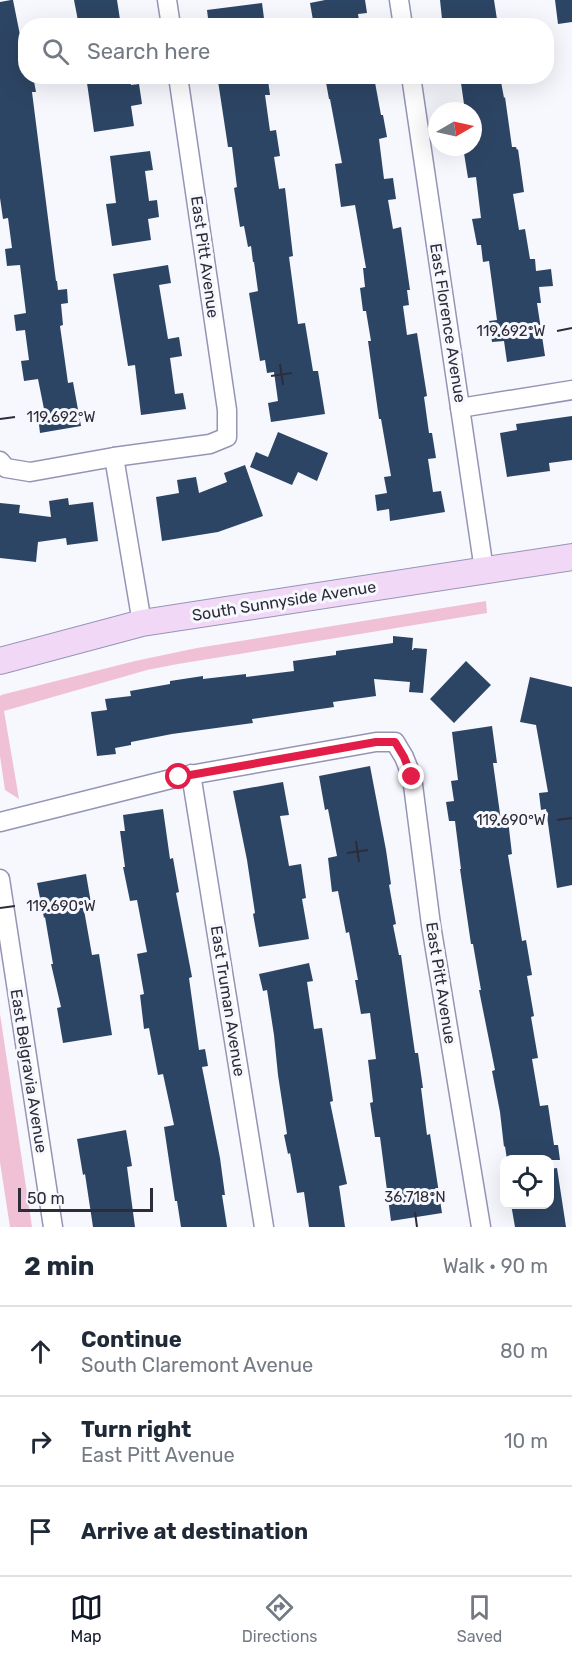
<!DOCTYPE html>
<html lang="en">
<head>
<meta charset="utf-8">
<style>
	:root { --surface:#fff; --page:#f2f2f3; --text:#1f2937; --muted:#747a83; --line:#e0e1e3; --accent:#111827 }
	body { margin:0; font-family:Rubik,sans-serif; background:var(--page); color:var(--text) }
	.controls { position:absolute; right:18px; bottom:18px; display:grid; overflow:hidden; border-radius:12px; box-shadow:0 6px 24px #0002 }
	.controls button { width:54px; height:54px; display:grid; place-items:center; padding:0; border:0; border-bottom:2px solid var(--line); background:var(--surface); color:var(--text); font:30px sans-serif }
	.compass { position:absolute; left:428px; top:102px; width:54px; height:54px; border-radius:50%; background:var(--surface); box-shadow:0 6px 24px #0002; rotate:81deg }
	.scale { position:absolute; left:18px; bottom:15px; width:135px; box-sizing:border-box; padding-left:6px; border:3px solid #2d2c39; border-top:0; font-size:16px; line-height:21px; white-space:nowrap; color:#2d2c39; -webkit-text-stroke:4px #f7f7fe; paint-order:stroke }
	.stop { position:absolute; width:18px; height:18px; margin:-14px; border:4px solid #e11d48; border-radius:50%; background:#fff }
	.stop.end { background:#e11d48; border-color:#fff; box-shadow:0 2px 6px #0008 }
	.list { margin:0; padding:0; list-style:none }
	h2 { display:flex; justify-content:space-between; align-items:center; height:78px; margin:0; padding:0 24px; font-size:26px }
	h2 small { font-size:20px; font-weight:400; color:var(--muted) }
	.list li { display:grid; grid-template-columns:39px 1fr auto; gap:18px; align-items:center; box-sizing:border-box; height:90px; padding:0 24px; border-top:2px solid var(--line) }
	.list b { display:block; font-size:22px; white-space:nowrap }
	.list p { margin:0; font-size:20px; white-space:nowrap; color:var(--muted) }
	.list em { font-size:20px; font-style:normal; color:var(--muted) }
	.icon { flex:none; width:33px; height:33px; fill:none; stroke:currentColor; stroke-width:2; stroke-linecap:round; stroke-linejoin:round }
	.map { position:relative; flex:none; width:572px; height:1227px; overflow:hidden }
	.search { position:absolute; background:var(--surface); box-shadow:0 6px 24px #0002; left:18px; right:18px; top:18px; height:66px; display:flex; align-items:center; gap:15px; box-sizing:border-box; padding:0 21px; border-radius:24px; color:var(--muted); font-size:22px }
	.sheet { height:348px; background:var(--surface) }
	nav { display:flex; justify-content:space-around; align-items:center; box-sizing:border-box; height:84px; border-top:2px solid var(--line); background:var(--surface); font-size:16px; color:var(--muted) }
	nav a { display:grid; justify-items:center; gap:3px }
	nav .on { color:var(--accent) }
	.map>svg:first-child { display:block }
	.green { fill:#f0c0d4 }
	.building { fill:#2d4564 }
	.lines { fill:none; stroke-linecap:round; stroke-linejoin:round }
	.street-casing { stroke:#9694b5; stroke-width:21 }
	.secondary-casing { stroke:#9694b5; stroke-width:28 }
	.street { stroke:#fff; stroke-width:18 }
	.secondary { stroke:#f1d8f7; stroke-width:26 }
	.route { stroke:#e11d48; stroke-width:8 }
	.ticks { fill:none; stroke:#2d2c39; stroke-width:2 }
	.labels { text-anchor:middle; dominant-baseline:central; stroke-width:6; stroke-linejoin:round; paint-order:stroke }
	.street-label { font-size:16px; fill:#2d2c39; stroke:#f7f7fe }
	.ticks-label { font-size:15px; text-anchor:middle; fill:#2d2c39; stroke:#f7f7fe; stroke-width:6; stroke-linejoin:round; paint-order:stroke }
</style>
</head>
<body>
<div class="map">
<svg width="572" height="1227" viewBox="0 0 572 1227">
	<rect width="100%" height="100%" fill="#f7f7fe"/>
	<g class="green">
		<polygon points="486,601 487,613 178,664 147,670 4,711 19,799 5,790 0,756 0,697 1,695 135,661 197,648"/>
		<polygon points="0,1014 32,1227 10,1227 0,1162"/>
	</g>
	<g class="building">
		<polygon points="11,0 13,0 23,50 26,50 26,76 33,76 36,92 32,92 56,281 57,281 58,290 67,289 68,303 61,304 63,325 60,326 68,383 73,382 81,426 40,433 38,416 45,414 38,379 24,381 21,361 29,360 25,330 16,331 14,315 26,313 20,265 7,266 5,249 12,248 8,218 3,219 0,198 0,2"/>
		<polygon points="74,0 117,0 121,26 79,26"/>
		<polygon points="325,0 365,0 367,13 358,14 360,26 314,26 310,3"/>
		<polygon points="440,0 494,0 498,26 452,26 451,18 442,19"/>
		<polygon points="555,0 572,0 572,22 558,24"/>
		<polygon points="262,3 265,26 209,26 207,10"/>
		<polygon points="86,76 130,76 131,85 139,84 142,104 131,106 134,126 94,132"/>
		<polygon points="227,76 261,76 262,81 268,80 270,95 265,95 270,131 276,130 280,156 274,157 279,189 285,188 293,256 289,257 298,324 305,323 313,371 318,371 325,414 271,422 268,403 278,401 274,372 267,373 265,360 260,361 249,293 258,291 254,262 253,262 251,246 248,247 244,226 240,227 234,188 237,187 232,147 228,147 218,81 228,80"/>
		<polygon points="460,76 500,76 504,98 505,97 512,147 516,147 517,150 518,149 524,192 513,194 519,230 525,229 530,259 535,259 536,271 551,269 553,286 539,287 541,303 537,303 545,356 507,362 504,341 492,342 489,321 497,320 489,261 483,262 481,245 477,245 472,219 481,218 476,177 468,178 463,147 473,147 473,111 465,111"/>
		<polygon points="325,77 374,77 381,115 383,115 387,137 379,139 384,179 393,178 396,199 388,200 393,229 401,227 410,290 407,290 409,305 403,306 407,335 417,333 427,396 424,397 429,433 432,433 436,458 428,459 433,492 441,491 445,512 390,521 389,509 377,511 375,495 387,493 384,477 391,476 381,419 379,419 368,341 371,341 366,311 363,311 360,288 365,287 363,268 366,268 355,205 341,207 335,164 342,163 330,99 329,99"/>
		<polygon points="150,151 153,170 145,171 149,201 157,200 159,217 148,219 151,240 112,246 106,204 116,203 110,156"/>
		<polygon points="168,265 171,283 159,285 168,339 179,337 182,356 170,358 175,394 183,393 186,409 141,415 135,365 128,366 113,274"/>
		<polygon points="572,416 572,460 549,463 550,471 507,477 500,433 517,430 516,424"/>
		<polygon points="278,432 328,453 317,481 298,472 292,485 250,467 256,452 268,457"/>
		<polygon points="245,465 263,516 218,532 162,541 156,497 179,493 177,480 196,477 199,493 227,482 224,473"/>
		<polygon points="68,498 69,505 93,502 98,541 67,545 66,538 38,542 36,562 0,558 0,503 20,505 19,513 51,517 49,501"/>
		<polygon points="393,636 413,638 412,650 413,650 414,648 427,649 423,693 409,692 410,682 374,679 376,696 333,702 334,707 252,719 253,723 172,734 131,742 131,745 115,748 116,754 97,756 91,712 107,710 105,699 131,696 130,691 170,684 170,681 203,676 203,679 246,674 246,677 294,671 293,661 336,655 336,651 393,643"/>
		<polygon points="466,661 491,685 454,723 430,699"/>
		<polygon points="530,677 572,687 572,885 557,888 546,809 541,810 539,793 548,792 536,725 520,722"/>
		<polygon points="492,726 497,763 493,763 501,821 508,820 512,854 508,855 522,941 526,940 532,975 527,976 534,1016 531,1017 538,1058 532,1059 540,1106 548,1105 554,1145 558,1145 560,1160 507,1160 505,1146 504,1147 500,1112 492,1071 495,1070 479,990 481,990 473,944 471,944 460,869 461,869 455,821 449,821 446,802 454,801 451,781 458,780 452,732"/>
		<polygon points="370,766 386,850 391,884 389,885 396,924 393,925 399,955 401,955 415,1053 418,1053 423,1088 421,1088 427,1135 430,1134 442,1213 391,1221 380,1137 375,1137 370,1103 373,1102 368,1060 376,1059 370,1013 361,1014 355,980 358,980 349,932 346,933 338,891 332,892 328,858 337,856 328,809 325,810 319,776"/>
		<polygon points="283,782 289,815 280,816 289,866 301,864 306,898 302,899 309,939 259,947 253,914 255,913 247,860 233,791"/>
		<polygon points="163,809 170,859 173,858 179,892 176,893 192,977 189,978 199,1050 205,1049 208,1066 202,1067 220,1158 225,1195 222,1195 227,1227 181,1227 177,1201 175,1201 164,1127 174,1125 163,1074 158,1075 149,1028 144,1029 140,995 144,994 137,954 147,952 137,900 130,901 123,867 125,867 120,831 125,831 123,815"/>
		<polygon points="86,874 92,909 84,910 92,955 99,954 112,1035 63,1043 57,1008 61,1007 51,964 53,964 45,917 44,918 37,883"/>
		<polygon points="309,963 313,981 307,982 314,1029 322,1028 333,1101 330,1102 347,1184 339,1186 345,1227 309,1227 304,1192 297,1193 290,1153 288,1154 284,1135 287,1134 278,1075 274,1035 267,990 263,991 259,974"/>
		<polygon points="126,1130 132,1166 127,1167 135,1227 93,1227 85,1174 83,1175 77,1139"/>
		<polygon points="557,1168 566,1227 515,1227 511,1204 549,1204 549,1169"/>
	</g>
	<g class="lines">
		<defs>
			<g id="street">
				<polyline points="167,0 171,26"/>
				<polyline points="399,0 403,26"/>
				<polyline points="411,76 484,570"/>
				<polyline points="460,408 572,390"/>
				<polyline points="114,457 142,623"/>
				<polyline points="0,461 6,468 30,472 114,457 210,444 227,437 227,410 178,76"/>
				<polyline points="191,774 264,1227"/>
				<polyline points="0,822 179,777 376,742 395,742 404,757 412,777 431,925 481,1227"/>
				<polyline points="0,879 53,1227"/>
			</g>
			<polyline id="secondary" points="0,661 142,623 572,557"/>
		</defs>
		<use href="#street" class="street-casing"/>
		<use href="#secondary" class="secondary-casing"/>
		<use href="#street" class="street"/>
		<use href="#secondary" class="secondary"/>
	</g>
	<g class="lines">
		<polyline class="route" points="179,777 376,742 395,742 404,757 412,777"/>
	</g>
	<path class="ticks" d="M557,331L572,328M280,364L283,385M271,376L292,373M0,419L15,417M557,820L572,818M356,841L359,862M347,853L368,850M0,908L15,906M415,1212L417,1227"/>
	<g class="labels">
		<g class="street-label">
			<text transform="translate(205 257) rotate(82)">East Pitt Avenue</text>
			<text transform="translate(448 323) rotate(81)">East Florence Avenue</text>
			<text transform="translate(284 601) rotate(-9)">South Sunnyside Avenue</text>
			<text transform="translate(441 983) rotate(81)">East Pitt Avenue</text>
			<text transform="translate(228 1001) rotate(81)">East Truman Avenue</text>
			<text transform="translate(29 1071) rotate(81)">East Belgravia Avenue</text>
		</g>
	</g>
	<g class="ticks-label">
		<text x="511" y="336">119.692°W</text>
		<text x="61" y="422">119.692°W</text>
		<text x="511" y="825">119.690°W</text>
		<text x="61" y="911">119.690°W</text>
		<text x="415" y="1202">36.718°N</text>
	</g>
</svg>
<div class="controls">
<button><svg class="icon" aria-label="locate" viewBox="0 0 24 24"><circle cx="12" cy="12" r="6"/><path d="M12 2v4M12 18v4M2 12h4M18 12h4"/></svg></button>
</div>
<svg class="compass" viewBox="-18 -18 36 36"><path d="M0-13l5 13h-10z" fill="#e53935"/><path d="M0 13l5-13h-10z" fill="#747a83"/></svg>
<div class="scale">50 m</div>
<div class="stop" style="left:179px;top:777px"></div>
<div class="stop end" style="left:412px;top:777px"></div>
<div class="search"><svg class="icon" aria-label="search" viewBox="0 0 24 24"><circle cx="10" cy="10" r="6"/><path d="M15 15l6 6"/></svg>Search here</div>
</div>
<section class="sheet">
<h2>2 min<small>Walk · 90 m</small></h2>
<ul class="list">
<li><svg class="icon" aria-label="ahead" viewBox="0 0 24 24"><path d="M12 20V5M6 11l6-6 6 6"/></svg><div><b>Continue</b><p>South Claremont Avenue</p></div><em>80 m</em></li>
<li><svg class="icon" aria-label="right" viewBox="0 0 24 24"><path d="M7 20v-9h11M14 6l5 5-5 5"/></svg><div><b>Turn right</b><p>East Pitt Avenue</p></div><em>10 m</em></li>
<li><svg class="icon" aria-label="arrive" viewBox="0 0 24 24"><path d="M6 21V4h12l-3 4 3 4H6"/></svg><div><b>Arrive at destination</b></div></li>
</ul>
</section>
<nav>
<a class="on"><svg class="icon" aria-label="map" viewBox="0 0 24 24"><path d="M3 6l6-2 6 2 6-2v14l-6 2-6-2-6 2zM9 4v14M15 6v14"/></svg>Map</a>
<a><svg class="icon" aria-label="directions" viewBox="0 0 24 24"><path d="M12 3l9 9-9 9-9-9zM9 14v-3h6M13 9l2 2-2 2"/></svg>Directions</a>
<a><svg class="icon" aria-label="saved" viewBox="0 0 24 24"><path d="M7 4h10v16l-5-4-5 4z"/></svg>Saved</a>
</nav>
</body>
</html>
